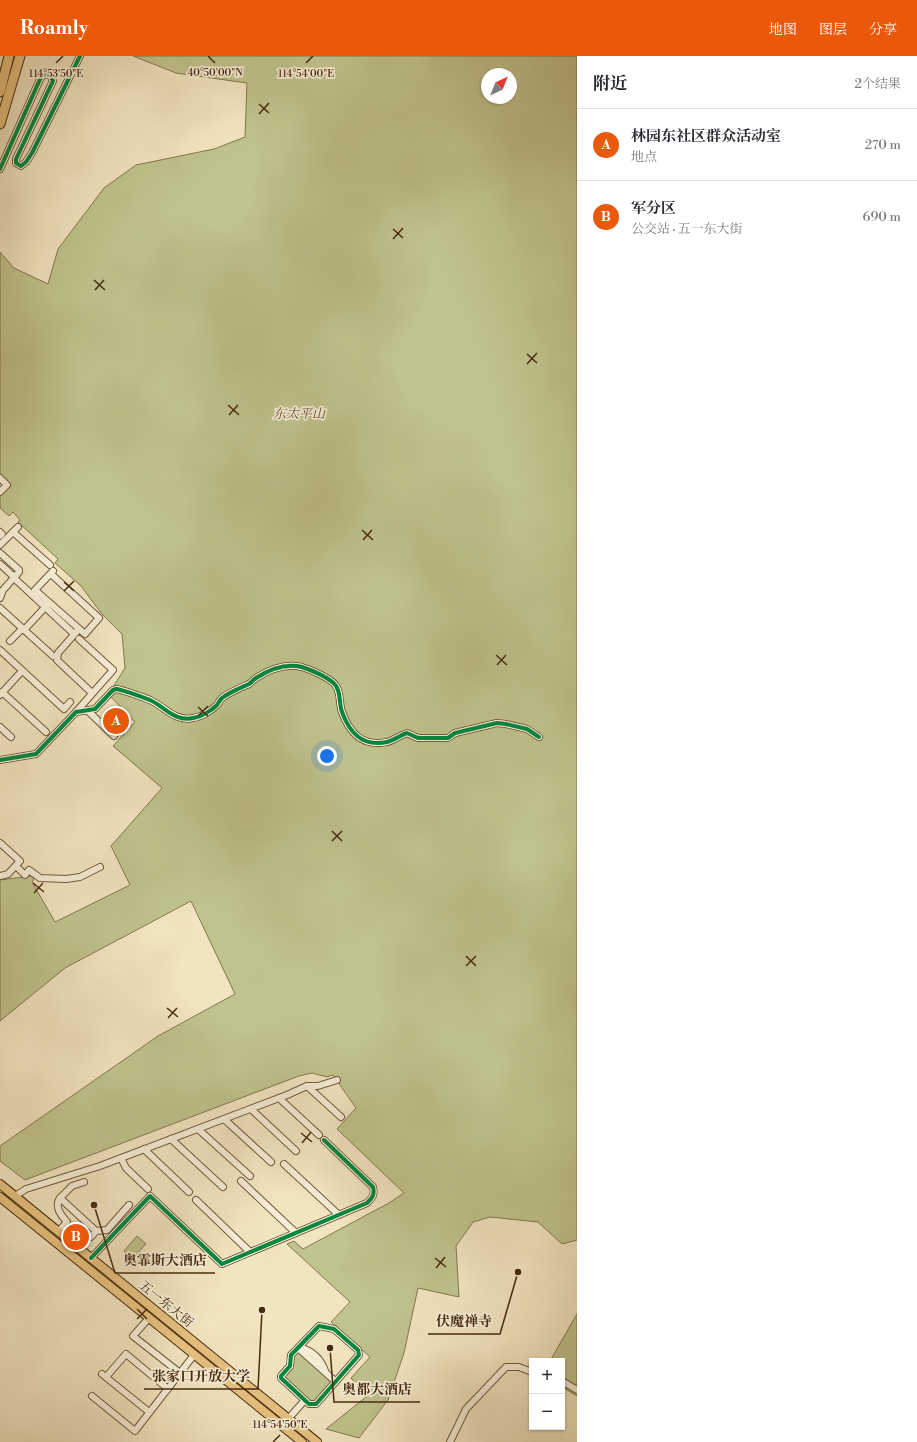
<!DOCTYPE html>
<html lang="zh">
<head>
<meta charset="utf-8">
<style>
	:root { --surface:#fff; --page:#f7f7f7; --text:#2b2b33; --muted:#7c7c81; --line:#e1e1e2; --accent:#ea580c }
	body { margin:0; font-family:"Libre Bodoni","Noto Serif SC",serif; background:var(--page); color:var(--text) }
	.controls { position:absolute; right:12px; bottom:12px; display:grid; overflow:hidden; border-radius:0px; box-shadow:0 1px 3px #0004 }
	.controls button { width:36px; height:36px; display:grid; place-items:center; padding:0; border:0; border-bottom:1px solid var(--line); background:var(--surface); color:var(--text); font:20px sans-serif }
	.compass { position:absolute; left:481px; top:12px; width:36px; height:36px; border-radius:50%; background:var(--surface); box-shadow:0 1px 3px #0004; rotate:43deg }
	.you { position:absolute; left:327px; top:700px; width:14px; height:14px; margin:-10px; border:3px solid #fff; border-radius:50%; background:#1a73e8; box-shadow:0 0 0 6px #1a73e833 }
	.badge { display:grid; place-items:center; width:26px; height:26px; border-radius:50%; background:var(--accent); color:#fff; font-size:13px; font-weight:700 }
	.pin { position:absolute; translate:-50% -50%; border:2px solid #fff; box-shadow:0 1px 4px #0006 }
	.list { margin:0; padding:0; list-style:none }
	h2 { display:flex; justify-content:space-between; align-items:center; height:52px; margin:0; padding:0 16px; font-size:17px }
	h2 small { font-size:13px; font-weight:400; color:var(--muted) }
	.list li { display:grid; grid-template-columns:26px 1fr auto; gap:12px; align-items:center; box-sizing:border-box; height:72px; padding:0 16px; border-top:1px solid var(--line) }
	.list b { display:block; font-size:15px; white-space:nowrap }
	.list p { margin:0; font-size:13px; white-space:nowrap; color:var(--muted) }
	.list em { font-size:13px; font-style:normal; color:var(--muted) }
	.map { position:relative; flex:none; width:577px; height:1386px; overflow:hidden }
	header { display:flex; align-items:center; gap:24px; box-sizing:border-box; height:56px; padding:0 20px; background:var(--accent); color:#fff }
	header strong { font-size:19px }
	nav { display:flex; gap:22px; margin-inline-start:auto; font-size:14px }
	main { display:flex }
	aside { flex:1; background:var(--surface) }
	.map>svg:first-child { display:block }
	.green { fill:#c0c38e; stroke:#84774f; fill-rule:evenodd }
	.lines { fill:none; stroke-linecap:round; stroke-linejoin:round }
	.minor-casing { stroke:#725a3c; stroke-width:8 }
	.major-casing { stroke:#472b10; stroke-width:10 }
	.highway-casing { stroke:#472b10; stroke-width:11 }
	.minor { stroke:#f6eed6; stroke-width:6 }
	.major { stroke:#e8c280; stroke-width:8 }
	.highway { stroke:#e8c280; stroke-width:9 }
	.cycleway-casing { stroke:#f6eed6; stroke-width:6 }
	.cycleway { stroke:#00873e; stroke-width:4 }
	.ticks { fill:none; stroke:#472b10; stroke-width:1.5 }
	.labels { text-anchor:middle; dominant-baseline:central; stroke-width:3.5; stroke-linejoin:round; paint-order:stroke }
	.park-label { font-size:13px; font-style:italic; fill:#655130; stroke:#f6eed6 }
	.street-label { font-size:13px; fill:#472b10; stroke:#f6eed6 }
	.ticks-label { font-size:10px; text-anchor:middle; fill:#472b10; stroke:#f6eed6; stroke-width:3.5; stroke-linejoin:round; paint-order:stroke }
	.leader { fill:none; stroke:#472b10; stroke-width:1.5 }
	.callout-dot { fill:#472b10; stroke:#f6eed6; stroke-width:1.5 }
	.callout-label { font-size:14px; text-anchor:middle; font-weight:bold; fill:#472b10; stroke:#f6eed6; stroke-width:3.5; stroke-linejoin:round; paint-order:stroke }
</style>
</head>
<body>
<header>
<strong>Roamly</strong>
<nav><a>地图</a><a>图层</a><a>分享</a></nav>
</header>
<main>
<div class="map">
<svg width="577" height="1386" viewBox="0 0 577 1386">
	<rect width="100%" height="100%" fill="#f1e5c0"/>
	<filter id="stains"><feTurbulence type="fractalNoise" baseFrequency=".005" numOctaves="4"/><feColorMatrix values="0 0 0 0 .2 0 0 0 0 .09 0 0 0 0 .02 0 0 0 .5 -.17"/></filter>
	<radialGradient id="worn" r=".72"><stop offset=".6" stop-color="#630" stop-opacity="0"/><stop offset="1" stop-color="#630" stop-opacity=".3"/></radialGradient>
	<g class="green">
		<path d="M133,0H577V1184L562,1188L538,1166L490,1161L473,1166L456,1190L459,1241L418,1232L404,1297L388,1344L359,1382L326,1373L366,1341L351,1322L370,1301L331,1266L350,1246L287,1188L294,1185L303,1193L389,1147L404,1137L337,1073L356,1052L333,1019L327,1021L312,1017L299,1020L25,1124L0,1105V1090L158,980L235,938L191,845L65,912L0,965V824L31,820L34,823L32,826L55,866L130,829L111,790L162,732L113,690L135,666L111,641L113,631L125,612L122,578L101,557L81,530L55,507L58,503L18,466L20,464L13,456L9,460L0,452V440L10,429L0,419V196L14,212L48,228L58,193L104,132L136,109L214,93L245,81L247,27L176,17ZM487,18H511V42H487Z"/>
		<polygon points="137,1180 146,1188 132,1203 124,1195"/>
		<polygon points="577,1258 577,1340 562,1331 562,1305 550,1305"/>
		<polygon points="299,1295 332,1326 315,1345 310,1345 283,1320 293,1301"/>
	</g>
	<g class="lines">
		<defs>
			<g id="minor">
				<polyline points="0,113 41,21 45,18 50,19 53,25 16,103 16,107 21,110 26,106 32,97 80,0"/>
				<polyline points="0,422 7,429 0,436"/>
				<polyline points="0,476 2,478 0,480"/>
				<polyline points="13,476 50,509"/>
				<polyline points="0,489 18,471"/>
				<polyline points="0,497 19,514 19,516 3,534 0,542"/>
				<polyline points="0,508 12,519"/>
				<polyline points="51,518 99,562 85,578 35,534 53,515"/>
				<polyline points="14,522 42,548"/>
				<polyline points="45,551 72,576"/>
				<polyline points="0,552 53,600"/>
				<polyline points="79,573 58,597 57,604 92,637"/>
				<polyline points="24,574 49,547"/>
				<polyline points="10,585 22,573"/>
				<polyline points="0,594 64,653 70,646"/>
				<polyline points="2,636 46,676"/>
				<polyline points="0,639 22,615"/>
				<polyline points="87,654 114,680"/>
				<polyline points="76,656 113,614 79,583"/>
				<polyline points="0,671 11,681"/>
				<path d="M0,704L36,698L76,656L95,653L113,634L116,633C124,634 142,641 150,644C165,651 175,666 193,662C201,661 211,655 217,649C219,646 220,644 222,642C230,636 240,632 249,628C252,626 253,624 256,622C270,613 286,607 302,611C311,614 331,622 336,630C341,637 339,648 342,656C350,678 363,691 387,686C392,685 401,679 407,677L418,682H448L455,677L497,667L506,668L527,673L539,681"/>
				<polyline points="0,787 20,805 8,818 0,820"/>
				<polyline points="16,810 25,819 29,814 40,822 66,823 80,821 100,811"/>
				<polyline points="307,1030 341,1061"/>
				<polyline points="279,1042 319,1079"/>
				<polyline points="251,1053 296,1095"/>
				<polyline points="224,1063 271,1106"/>
				<polyline points="198,1073 250,1120"/>
				<polyline points="171,1083 223,1131"/>
				<polyline points="144,1093 189,1136"/>
				<polyline points="121,1102 126,1112 148,1133"/>
				<polyline points="284,1108 339,1159"/>
				<polyline points="241,1125 296,1177"/>
				<polyline points="15,1140 26,1133 100,1110 287,1039 307,1030 318,1030 337,1024"/>
				<polyline points="60,1142 72,1130 84,1126"/>
				<polyline points="196,1144 250,1196"/>
				<polyline points="96,1175 107,1174 129,1149"/>
				<path d="M58,1176L67,1166C61,1159 54,1151 60,1142L96,1175L91,1181L84,1180L75,1173L66,1182"/>
				<path d="M91,1202L150,1140L222,1208L367,1147C372,1142 375,1139 373,1131L324,1084"/>
				<polyline points="149,1262 133,1280 180,1317"/>
				<polygon points="319,1270 334,1273 358,1294 359,1299 316,1348 309,1348 281,1322 281,1320 290,1310 291,1299"/>
				<path d="M300,1291C312,1295 321,1302 325,1315"/>
				<polyline points="298,1292 335,1325"/>
				<polyline points="102,1318 149,1356"/>
				<polyline points="106,1321 126,1298 168,1333"/>
				<polyline points="562,1325 577,1334"/>
				<polyline points="92,1340 135,1375 194,1299"/>
				<polyline points="288,1363 305,1344"/>
				<polyline points="450,1386 466,1353 506,1311 519,1311 532,1316"/>
			</g>
			<g id="major">
				<polyline points="0,1128 317,1386"/>
				<polyline points="0,1141 302,1386"/>
			</g>
			<g id="highway">
				<polyline points="0,36 9,0"/>
				<polyline points="0,68 20,0"/>
			</g>
		</defs>
		<use href="#minor" class="minor-casing"/>
		<use href="#major" class="major-casing"/>
		<use href="#highway" class="highway-casing"/>
		<use href="#minor" class="minor"/>
		<use href="#major" class="major"/>
		<use href="#highway" class="highway"/>
		<defs>
			<g id="cycleway">
				<polyline points="0,113 41,21 45,18 50,19 53,25 16,103 16,107 21,110 26,106 32,97 80,0"/>
				<path d="M0,704L36,698L76,656L95,653L113,634L116,633C124,634 142,641 150,644C165,651 175,666 193,662C201,661 211,655 217,649C219,646 220,644 222,642C230,636 240,632 249,628C252,626 253,624 256,622C270,613 286,607 302,611C311,614 331,622 336,630C341,637 339,648 342,656C350,678 363,691 387,686C392,685 401,679 407,677L418,682H448L455,677L497,667L506,668L527,673L539,681"/>
				<path d="M91,1202L150,1140L222,1208L367,1147C372,1142 375,1139 373,1131L324,1084"/>
				<polygon points="319,1270 334,1273 358,1294 359,1299 316,1348 309,1348 281,1322 281,1320 290,1310 291,1299"/>
			</g>
		</defs>
		<use href="#cycleway" class="cycleway-casing"/>
		<use href="#cycleway" class="cycleway"/>
	</g>
	<path class="ticks" d="M208,0L215,7M56,7L63,0M306,7L313,0M259,48L269,57M259,58L269,47M393,173L403,182M393,183L403,172M94,224L105,234M95,234L104,224M527,298L537,307M527,308L537,297M228,349L239,359M229,359L238,349M362,474L373,484M363,484L372,474M64,526L74,535M64,535L74,525M496,599L507,609M497,609L506,599M198,651L208,660M198,660L208,650M332,775L342,785M332,785L342,775M33,827L44,836M34,837L43,827M466,900L476,910M466,910L476,900M167,952L178,961M168,962L177,952M301,1077L312,1086M302,1087L311,1076M435,1202L446,1211M436,1212L445,1201M137,1253L147,1263M137,1263L147,1253M273,1386L280,1379"/>
	<g class="labels">
		<g class="park-label">
			<text x="299" y="358">东太平山</text>
		</g>
		<g class="street-label">
			<text transform="translate(166 1248) rotate(39)">五一东大街</text>
		</g>
	</g>
	<g class="ticks-label">
		<text x="215" y="20">40°50'00"N</text>
		<text x="56" y="21">114°53'50"E</text>
		<text x="306" y="21">114°54'00"E</text>
		<text x="280" y="1372">114°54'50"E</text>
	</g>
	<path class="leader" d="M94 1149L115 1217H215M518 1216L500 1278H428M262 1254L258 1333H144M330 1292L334 1346H420"/>
	<g class="callout-dot">
		<circle cx="94" cy="1149" r="4"/>
		<circle cx="518" cy="1216" r="4"/>
		<circle cx="262" cy="1254" r="4"/>
		<circle cx="330" cy="1292" r="4"/>
	</g>
	<g class="callout-label">
		<text x="165" y="1209">奥霏斯大酒店</text>
		<text x="464" y="1270">伏魔禅寺</text>
		<text x="201" y="1325">张家口开放大学</text>
		<text x="377" y="1338">奥都大酒店</text>
	</g>
	<rect width="100%" height="100%" filter="url(#stains)"/>
	<rect width="100%" height="100%" fill="url(#worn)"/>
</svg>
<div class="controls">
<button>+</button>
<button>−</button>
</div>
<svg class="compass" viewBox="-18 -18 36 36"><path d="M0-13l5 13h-10z" fill="#e53935"/><path d="M0 13l5-13h-10z" fill="#7c7c81"/></svg>
<div class="you"></div>
<div class="pin badge" style="left:116px;top:665px">A</div>
<div class="pin badge" style="left:76px;top:1181px">B</div>
</div>
<aside>
<h2>附近<small>2个结果</small></h2>
<ul class="list">
<li><span class="badge">A</span><div><b>林园东社区群众活动室</b><p>地点</p></div><em>270 m</em></li>
<li><span class="badge">B</span><div><b>军分区</b><p>公交站 · 五一东大街</p></div><em>690 m</em></li>
</ul>
</aside>
</main>
</body>
</html>
